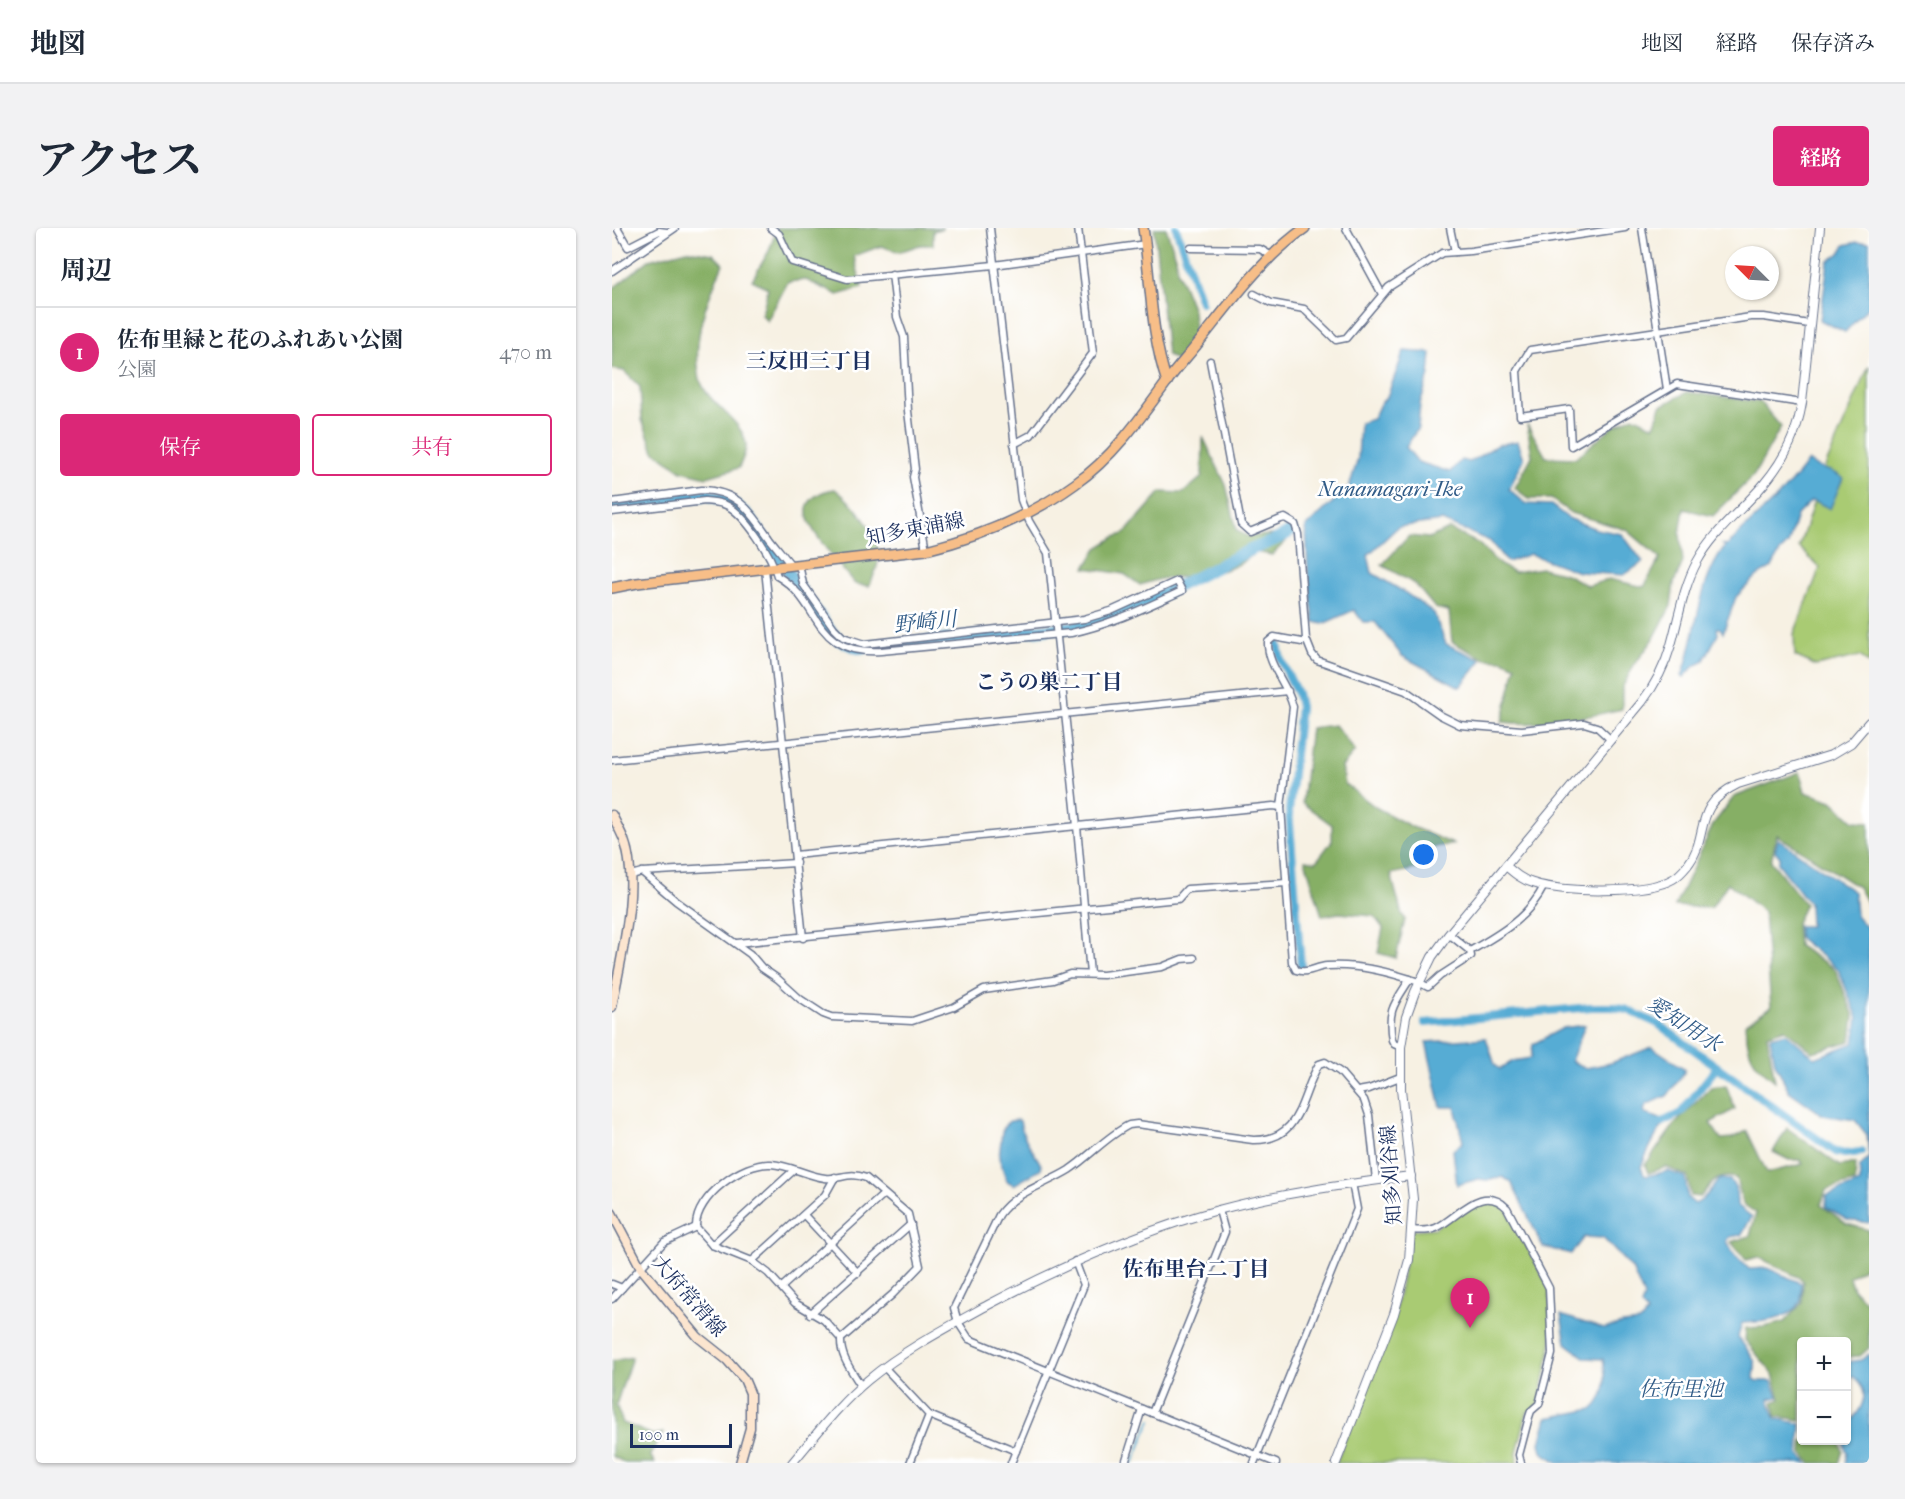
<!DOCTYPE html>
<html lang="ja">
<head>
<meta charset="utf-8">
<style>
	:root { --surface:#fff; --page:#f2f2f3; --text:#1f2937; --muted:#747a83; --line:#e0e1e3; --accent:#db2777 }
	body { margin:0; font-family:"IM FELL French Canon","Noto Serif JP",serif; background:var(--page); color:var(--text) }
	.controls { position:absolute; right:18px; bottom:18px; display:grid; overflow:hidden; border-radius:6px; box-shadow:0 2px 4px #0004 }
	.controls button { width:54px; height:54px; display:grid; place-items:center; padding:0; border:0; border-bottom:2px solid var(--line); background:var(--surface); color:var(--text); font:30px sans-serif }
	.compass { position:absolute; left:1113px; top:18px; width:54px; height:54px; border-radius:50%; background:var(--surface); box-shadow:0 2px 4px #0004; rotate:294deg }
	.scale { position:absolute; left:18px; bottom:15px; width:102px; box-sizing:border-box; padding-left:6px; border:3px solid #1b2f5e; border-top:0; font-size:16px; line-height:21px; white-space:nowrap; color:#1b2f5e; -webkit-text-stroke:4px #fff; paint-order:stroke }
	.you { position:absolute; left:812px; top:627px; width:21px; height:21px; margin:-15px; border:4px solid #fff; border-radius:50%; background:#1a73e8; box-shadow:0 0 0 9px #1a73e833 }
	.badge { display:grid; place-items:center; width:39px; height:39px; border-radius:50%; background:var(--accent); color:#fff; font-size:20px; font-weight:700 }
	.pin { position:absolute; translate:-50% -50px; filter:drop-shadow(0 2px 3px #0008) }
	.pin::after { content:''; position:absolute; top:32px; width:21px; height:18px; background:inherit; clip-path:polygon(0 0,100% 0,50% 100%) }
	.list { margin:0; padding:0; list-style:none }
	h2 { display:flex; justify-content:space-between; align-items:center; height:78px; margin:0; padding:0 24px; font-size:26px }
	h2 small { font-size:20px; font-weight:400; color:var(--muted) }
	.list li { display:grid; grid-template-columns:39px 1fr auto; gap:18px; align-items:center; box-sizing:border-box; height:90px; padding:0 24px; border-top:2px solid var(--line) }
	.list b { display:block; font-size:22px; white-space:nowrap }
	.list p { margin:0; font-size:20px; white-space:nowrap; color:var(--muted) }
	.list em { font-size:20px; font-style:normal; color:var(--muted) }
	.actions { display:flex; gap:12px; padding:18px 24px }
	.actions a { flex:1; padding:14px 0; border:2px solid var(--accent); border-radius:6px; text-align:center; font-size:21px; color:var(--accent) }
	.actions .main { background:var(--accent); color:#fff }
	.map { position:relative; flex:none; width:1257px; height:1235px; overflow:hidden; border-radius:6px }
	header { display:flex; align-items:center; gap:36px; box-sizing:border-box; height:84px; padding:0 30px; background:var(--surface); border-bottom:2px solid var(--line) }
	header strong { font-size:28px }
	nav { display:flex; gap:33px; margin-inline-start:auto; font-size:21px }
	.intro { display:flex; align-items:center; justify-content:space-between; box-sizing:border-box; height:144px; padding:0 36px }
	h1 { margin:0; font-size:42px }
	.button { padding:15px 27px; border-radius:6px; background:var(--accent); color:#fff; font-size:21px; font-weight:700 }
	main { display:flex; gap:36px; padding:0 36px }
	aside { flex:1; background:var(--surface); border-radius:6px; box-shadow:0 2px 4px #0004 }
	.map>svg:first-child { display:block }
	.green { fill:#a9cb73; stroke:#627d68; stroke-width:1.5 }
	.forest { fill:#86af65; stroke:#506f62; stroke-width:1.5 }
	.water { fill:#57acd4; stroke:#396e99; stroke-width:1.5 }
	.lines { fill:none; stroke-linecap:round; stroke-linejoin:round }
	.stream { stroke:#57acd4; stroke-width:2 }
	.canal { stroke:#57acd4; stroke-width:8 }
	.river { stroke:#57acd4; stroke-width:12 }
	.minor-casing { stroke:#68738d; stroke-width:9 }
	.tertiary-casing { stroke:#68738d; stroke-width:10 }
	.secondary-casing { stroke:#68738d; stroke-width:11 }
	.primary-casing { stroke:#68738d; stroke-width:12 }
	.minor { stroke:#fff; stroke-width:6 }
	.tertiary { stroke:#fff; stroke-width:8 }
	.secondary { stroke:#fce5cf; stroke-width:8 }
	.primary { stroke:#f7be88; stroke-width:9 }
	.labels { text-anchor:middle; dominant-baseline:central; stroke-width:5; stroke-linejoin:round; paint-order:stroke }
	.street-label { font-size:20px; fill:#1b2f5e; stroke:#fff }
	.neighbourhood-label { font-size:21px; font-weight:bold; fill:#1b2f5e; stroke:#fff }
	.water-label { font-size:21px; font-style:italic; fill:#305b87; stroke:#fff }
</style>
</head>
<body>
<header>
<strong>地図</strong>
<nav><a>地図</a><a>経路</a><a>保存済み</a></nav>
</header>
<div class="intro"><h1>アクセス</h1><a class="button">経路</a></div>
<main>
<aside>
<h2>周辺<small></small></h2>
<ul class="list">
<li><span class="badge">1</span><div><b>佐布里緑と花のふれあい公園</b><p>公園</p></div><em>470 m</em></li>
</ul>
<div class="actions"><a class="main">保存</a><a>共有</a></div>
</aside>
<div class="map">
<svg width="1257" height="1235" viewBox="0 0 1257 1235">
	<rect width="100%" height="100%" fill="#fff"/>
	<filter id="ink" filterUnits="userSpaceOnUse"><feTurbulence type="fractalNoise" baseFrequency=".0167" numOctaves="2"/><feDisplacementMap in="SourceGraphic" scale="12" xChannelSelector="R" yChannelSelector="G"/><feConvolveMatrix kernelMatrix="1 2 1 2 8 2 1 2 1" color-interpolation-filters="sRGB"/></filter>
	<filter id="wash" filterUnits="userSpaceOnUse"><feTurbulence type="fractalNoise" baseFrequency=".008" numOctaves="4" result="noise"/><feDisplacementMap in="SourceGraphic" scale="24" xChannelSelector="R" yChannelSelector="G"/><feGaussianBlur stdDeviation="1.35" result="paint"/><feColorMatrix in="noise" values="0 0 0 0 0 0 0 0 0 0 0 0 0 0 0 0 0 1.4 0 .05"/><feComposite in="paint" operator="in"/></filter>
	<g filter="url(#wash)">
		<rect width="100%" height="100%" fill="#f7f1e3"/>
		<g class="green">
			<polygon points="1257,138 1257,436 1248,428 1204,438 1183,428 1182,406 1208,340 1187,319 1213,239"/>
			<polygon points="876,971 892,976 937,1060 940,1113 927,1176 919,1183 915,1184 905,1224 905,1235 724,1235 782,1086 800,1002 823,1000 836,991"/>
		</g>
		<g class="forest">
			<polygon points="165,0 331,0 321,3 321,17 308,17 287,24 269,18 242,28 250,60 226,67 194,52 176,54 155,93 150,86 156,60 140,52 157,23"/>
			<polygon points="542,0 554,0 564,29 565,42 581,82 583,111 565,133 555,127"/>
			<path d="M75,22L101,26L111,36C95,73 79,110 88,151C94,176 133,192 134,218C134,225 129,234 127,240L95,249L70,243L42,223L30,192L28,159L12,143L0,141V61L37,32Z"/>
			<path d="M1075,164L1148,174L1169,199L1142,247L1101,288L1072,281L1068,306L1071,334L1062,355L1059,378L1041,412L1022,437L1010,460V481C968,490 932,499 890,494L904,438L891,432L873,431L840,414L837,383L823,380L803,356L770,337L797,308L817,310L837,301L866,315L888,337L902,344L930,340L954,346L976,358L997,351L1032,359L1048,330L1015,302L959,285L939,271H917L903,260L920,228L915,196L934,229L964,230L1001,198L1021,188L1042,198L1049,178Z"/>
			<path d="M591,209L614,257L625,303L635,308L661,307L674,313L660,327L643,324C620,348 586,347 555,350C546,351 537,354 528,357L512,346L473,340L485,320L503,309L512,306L549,264L571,265L590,249Z"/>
			<path d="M223,261C241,275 261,298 266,321C269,334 262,347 257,358L243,356C231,342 201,307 196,291C190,272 208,263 223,261Z"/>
			<polygon points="723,497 743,523 730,539 733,556 765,580 798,598 841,616 823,619 814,625 813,639 779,646 789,684 793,691 784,730 766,725 771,700 762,688 727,685 710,688 693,632 704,634 720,613 720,597 690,575 699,500"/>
			<path d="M1188,544L1193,564L1220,573L1242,593L1257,594V679L1246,659L1165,607L1159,633L1193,676L1184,695L1186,718L1223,741L1242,788L1239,813L1201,824L1173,801L1155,807L1163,853C1139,835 1136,826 1133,796L1159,779L1152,684L1116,655L1099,680L1063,678L1102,595L1122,569Z"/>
			<path d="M1114,857L1123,881L1098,895L1109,911L1120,910L1135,903L1155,945L1191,936L1188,932H1177L1161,924L1175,900L1228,938L1244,935L1243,954L1214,962L1209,977L1235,996L1257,1002V1036L1237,1049L1241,1061L1257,1077V1120L1248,1128L1235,1129L1234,1114H1190L1189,1192L1164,1188L1161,1174L1168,1171L1161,1146L1133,1112L1134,1100L1153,1099L1172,1094L1190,1075L1191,1054L1188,1050L1146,1029L1134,1032L1119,1014L1138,1008L1144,985L1131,976L1124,950C1104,946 1100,955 1088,969L1079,968L1075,948L1054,939L1036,945L1033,937L1063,896L1099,859Z"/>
			<polygon points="20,1129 4,1177 11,1195 41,1207 51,1205 38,1227 43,1235 13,1235 0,1228 0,1133"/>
			<polygon points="1191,1213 1227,1213 1231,1223 1227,1235 1199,1235 1190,1225"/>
		</g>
		<g class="water">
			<polygon points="1245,14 1257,14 1257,78 1233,104 1208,92 1216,34 1228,25 1233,17"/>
			<polygon points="792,123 819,125 817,147 808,176 806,200 794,219 806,234 838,244 849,232 858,234 885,217 906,213 912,231 897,261 914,276 939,277 956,290 984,301 1010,306 1031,334 1012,347 967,344 918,326 895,334 878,313 830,293 786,299 756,327 760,345 792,364 822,385 834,416 870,432 848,459 790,428 763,394 751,394 742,382 711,396 702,394 696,345 694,299 737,259 746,231 748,195 761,191 768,176 775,169"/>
			<path d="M1196,233C1208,243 1218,240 1231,250L1218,281L1205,274L1199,273L1185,287L1176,316L1168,324L1160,339L1145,348L1124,369L1111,405L1108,400H1105L1106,406L1091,434L1082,438L1072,449L1070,448C1086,405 1084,357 1113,319L1111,317L1115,318C1142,289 1173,266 1196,233Z"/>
			<polygon points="1166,611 1242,664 1244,687 1257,702 1257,995 1235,992 1214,979 1214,968 1248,955 1248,939 1257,929 1255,907 1243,892 1211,887 1177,863 1163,835 1158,809 1174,805 1203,830 1242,815 1246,790 1226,741 1187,710 1186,698 1198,698 1197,675 1166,635 1168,629 1163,623"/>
			<path d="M973,797L959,833L974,840L999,835L1040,819L1073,841L1072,845L1055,868L1034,877L1032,883L1034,886L1049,891L1051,896C1042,910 1035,924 1029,939L1032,947L1035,948L1056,943L1073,949L1076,970L1083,976C1094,972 1099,959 1108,951L1118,952L1124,960L1125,977L1140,989L1129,1007L1118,1009L1115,1013L1122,1026L1137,1041L1155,1040L1189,1055C1189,1060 1190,1069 1188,1074C1178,1093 1149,1094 1130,1095L1126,1109C1130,1115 1142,1129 1143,1135C1144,1140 1142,1145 1142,1151L1146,1153H1160L1166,1169L1157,1171L1163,1190L1189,1196L1187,1226L1196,1235H947L930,1224L928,1215L935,1190L981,1181C996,1168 994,1148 991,1131L973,1130L954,1115L949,1087L992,1101L1010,1096L1028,1094L1035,1085L1029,1078L1032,1069L1020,1041L991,1010L972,1009L959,1026L931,1019L899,954L891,949L875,952L866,951L845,957L841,922L851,914L843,879H829L814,814L874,810L883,837L888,841L901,833L919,830L921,816L951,800Z"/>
			<path d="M406,892L408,893C411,913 422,922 430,939L426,943L402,957L395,953L387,930L390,904L394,896L398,893Z"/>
			<path d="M1257,1126V1235H1233L1235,1225L1231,1213L1234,1212L1235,1196C1243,1190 1252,1178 1252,1166C1252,1160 1246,1154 1242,1149H1235V1134L1249,1132Z"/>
		</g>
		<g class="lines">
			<polyline class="stream" points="521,1235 539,1192"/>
			<g class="canal">
				<polyline points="564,0 589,74"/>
				<polyline points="665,412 669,432 685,465 688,479 677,583 689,738"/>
				<polyline points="813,795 979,779 1001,779 1016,782 1046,796 1224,924 1233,926 1249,924"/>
				<polyline points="1042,898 1069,885 1105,839"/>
			</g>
			<path class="river" d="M0,279L95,267L118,274L135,286L219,404L227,412L246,420L461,399C522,384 577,352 632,325C648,317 664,314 679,303"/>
		</g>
	</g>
	<g filter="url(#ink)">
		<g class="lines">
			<defs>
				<g id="minor">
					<polyline points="5,0 16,19 47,3 55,4"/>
					<polyline points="159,0 167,6 180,34 235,51 382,37 534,16"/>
					<polyline points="378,0 409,272 417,293 436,325 465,598 478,746"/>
					<polyline points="734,0 770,66"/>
					<polyline points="838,0 843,24"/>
					<polyline points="1030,0 1055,161"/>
					<polyline points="579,20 648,21 660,28"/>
					<polyline points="0,43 63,0"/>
					<polyline points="280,46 285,89 292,109 296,183 303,241 301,249 314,322"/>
					<polyline points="642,66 659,75 692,81 724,112 734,110 777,59 830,25 859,23 1013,0"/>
					<polyline points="598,133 629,296 638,304 669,291 673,290 683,296 686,306 694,411 700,426 705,432 794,463 828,487 848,497 910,502 972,495 985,499 999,512"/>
					<polyline points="1190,175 1065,156 959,218 957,181 908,188 905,143 918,122 1139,89 1152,89 1197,96"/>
					<polyline points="402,216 419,207 481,125 466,0"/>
					<path d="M0,274L89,262C127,263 138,283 158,311C165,320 172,328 179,337"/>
					<path d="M0,284L93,273C101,274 109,274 116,278C134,288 160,328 165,348C211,374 198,427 269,423L459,405C498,397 534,379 570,363L565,353L499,383L472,391L253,416L231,409L222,400L191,356L187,336"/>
					<polyline points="153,341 191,710"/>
					<path d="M690,414L662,409L656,414C655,438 676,456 681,479L669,579L680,734L684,742C696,746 703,739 715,738C747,736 777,744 807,754"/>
					<polyline points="0,532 676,463"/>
					<polyline points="183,627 661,578 669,579"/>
					<polyline points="30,644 64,673 138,726 150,740 166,751 188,771 211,786 219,789 300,793 342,779 372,762 441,752 458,746 491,747 550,739 570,731 582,730"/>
					<polyline points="19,647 30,644 184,635"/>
					<polyline points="837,706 858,723"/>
					<polyline points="125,715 566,671 575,661 675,655"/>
					<path d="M812,757L816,759L828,748L859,728L858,723C888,706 916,690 932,658"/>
					<path d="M789,819L782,816L780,812C775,782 782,776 798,751"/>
					<polyline points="746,863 757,861 788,849"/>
					<polyline points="192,987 246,1045"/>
					<path d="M800,1002C808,1003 817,1003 824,1000C846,990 870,954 895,980L937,1060L940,1126L927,1176L919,1183L917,1189L907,1227L909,1235"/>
					<polyline points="100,1017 182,942"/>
					<polyline points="140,1033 213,967 223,949"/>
					<polyline points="0,1056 10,1060"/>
					<polyline points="170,1059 272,966"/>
					<polyline points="0,1071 52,1014 84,999"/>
					<polyline points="198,1086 299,996"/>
					<path d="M229,1111L212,1092L183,1075L156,1045L140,1033L100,1017L84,999C83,969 131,934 159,936C178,937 195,948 213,950C229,952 236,943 254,950L296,986L308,1038L281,1066L229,1111C228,1129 240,1143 249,1158"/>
					<polyline points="273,1140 317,1187 298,1235"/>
					<polyline points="540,1185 613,1004 607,982"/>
					<polyline points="317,1187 404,1223"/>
					<polyline points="399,1235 472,1057 463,1033"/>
					<polyline points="513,1235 530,1181"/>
					<polyline points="642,1235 745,981 740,955"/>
					<path d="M664,1235L357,1111L346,1094L342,1080L387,987C404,963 433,957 457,942C478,928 495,908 517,897L525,896L641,912C690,913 688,868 707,836L713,834L728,844L752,872L757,887L764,952"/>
				</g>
				<g id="tertiary">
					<path d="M894,638C902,645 910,652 921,655C949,665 1035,666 1061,651C1066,648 1071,643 1075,638C1099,608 1078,579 1126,556L1219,527L1239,515L1257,494"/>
					<path d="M180,1235C204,1207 227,1176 256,1152C292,1122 336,1099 376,1077C450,1038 525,1004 606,982C670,965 734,956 799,948"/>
					<path d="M724,1235L782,1086L797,1032L801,971L789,861V819L794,789L803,764L820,729L836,707L1030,474C1043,457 1053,438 1059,417C1067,389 1071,360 1085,334C1101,304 1129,283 1151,257C1171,234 1185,206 1190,175L1208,0"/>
				</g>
				<g id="secondary">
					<path d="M0,587C4,595 9,604 12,612C29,657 8,732 0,779"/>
					<polyline points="0,985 29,1040 86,1109 115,1132 132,1151 138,1165 138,1200 128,1235"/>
				</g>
				<g id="primary">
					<path d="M531,0C539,51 538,104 555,154"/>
					<path d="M0,360L25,355L314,322C366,309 419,288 463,256C499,231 528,191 554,155C565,139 579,125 591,109C622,70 652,29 693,0"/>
				</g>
			</defs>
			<use href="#minor" class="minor-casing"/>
			<use href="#tertiary" class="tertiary-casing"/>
			<use href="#secondary" class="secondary-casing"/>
			<use href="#primary" class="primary-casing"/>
			<use href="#minor" class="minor"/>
			<use href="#tertiary" class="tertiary"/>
			<use href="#secondary" class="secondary"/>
			<use href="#primary" class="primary"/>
		</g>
	</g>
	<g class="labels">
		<g class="street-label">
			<text transform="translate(303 301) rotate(-11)">知多東浦線</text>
			<text transform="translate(779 947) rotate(-94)">知多刈谷線</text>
			<text transform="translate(77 1068) rotate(49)">大府常滑線</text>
		</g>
		<g class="neighbourhood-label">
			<text x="197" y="133">三反田三丁目</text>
			<text x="437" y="454">こうの巣二丁目</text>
			<text x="584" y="1041">佐布里台二丁目</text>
		</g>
		<g class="water-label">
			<text x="778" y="261">Nanamagari-Ike</text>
			<text transform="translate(313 394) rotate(-6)">野崎川</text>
			<text transform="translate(1072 796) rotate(33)">愛知用水</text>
			<text x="1069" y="1161">佐布里池</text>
		</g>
	</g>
</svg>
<div class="controls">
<button>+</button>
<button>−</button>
</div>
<svg class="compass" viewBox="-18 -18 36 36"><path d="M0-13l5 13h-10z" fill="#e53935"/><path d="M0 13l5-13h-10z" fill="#747a83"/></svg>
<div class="scale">100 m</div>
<div class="you"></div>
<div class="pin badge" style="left:858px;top:1100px">1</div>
</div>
</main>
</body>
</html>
